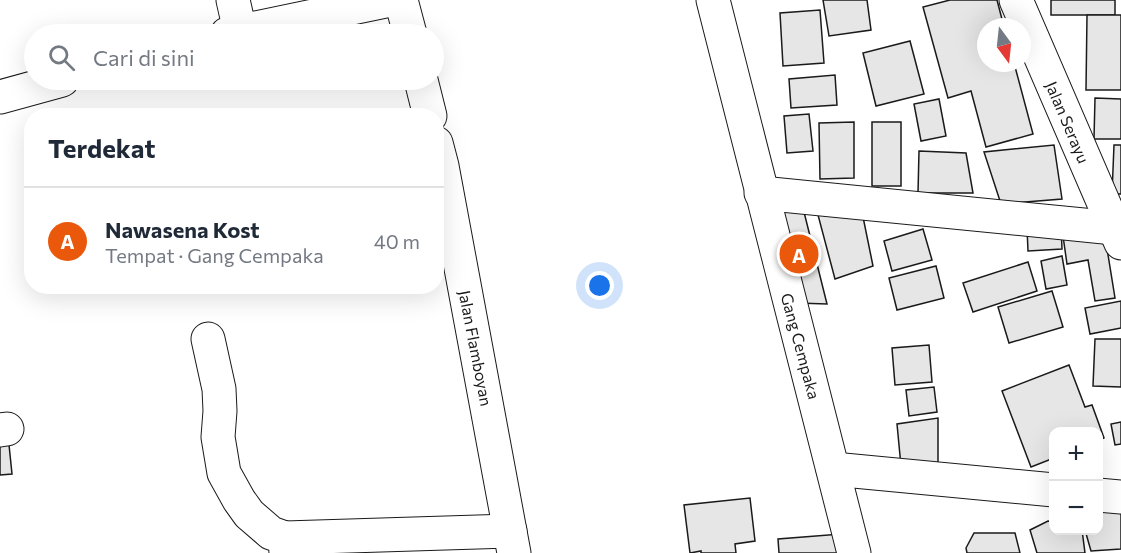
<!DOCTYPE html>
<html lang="id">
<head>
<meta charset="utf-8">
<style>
	:root { --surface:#fff; --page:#f2f2f3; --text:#1f2937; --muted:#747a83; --line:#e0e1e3; --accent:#ea580c }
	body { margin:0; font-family:Commissioner,sans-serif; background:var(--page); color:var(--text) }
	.controls { position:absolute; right:18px; bottom:18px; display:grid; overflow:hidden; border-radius:12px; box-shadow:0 6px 24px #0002 }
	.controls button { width:54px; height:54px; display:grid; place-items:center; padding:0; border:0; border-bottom:2px solid var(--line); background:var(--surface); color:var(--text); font:30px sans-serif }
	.compass { position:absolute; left:977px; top:18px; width:54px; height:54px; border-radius:50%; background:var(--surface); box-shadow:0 6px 24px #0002; rotate:165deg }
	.you { position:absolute; left:600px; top:286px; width:21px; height:21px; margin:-15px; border:4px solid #fff; border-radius:50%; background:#1a73e8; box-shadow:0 0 0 9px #1a73e833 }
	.badge { display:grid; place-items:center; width:39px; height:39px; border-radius:50%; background:var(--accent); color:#fff; font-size:20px; font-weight:700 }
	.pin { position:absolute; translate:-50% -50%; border:3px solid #fff; box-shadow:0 2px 6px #0006 }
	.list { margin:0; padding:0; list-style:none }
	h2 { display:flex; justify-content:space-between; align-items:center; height:78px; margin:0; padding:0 24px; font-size:26px }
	h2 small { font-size:20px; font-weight:400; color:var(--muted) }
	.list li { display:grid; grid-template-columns:39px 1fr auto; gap:18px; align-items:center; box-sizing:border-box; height:108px; padding:0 24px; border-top:2px solid var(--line) }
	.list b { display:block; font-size:22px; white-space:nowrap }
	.list p { margin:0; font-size:20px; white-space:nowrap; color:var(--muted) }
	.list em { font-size:20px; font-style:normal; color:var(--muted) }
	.icon { flex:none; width:33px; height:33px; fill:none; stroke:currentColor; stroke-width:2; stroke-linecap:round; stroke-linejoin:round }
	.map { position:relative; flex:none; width:1121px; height:553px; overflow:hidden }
	.search { position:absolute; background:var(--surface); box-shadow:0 6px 24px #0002; left:24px; top:24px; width:420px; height:66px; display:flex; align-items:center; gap:15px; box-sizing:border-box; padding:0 21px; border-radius:33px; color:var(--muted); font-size:22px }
	.panel { position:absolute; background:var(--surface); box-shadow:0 6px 24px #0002; left:24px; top:108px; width:420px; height:186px; border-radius:24px }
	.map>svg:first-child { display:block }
	.building { fill:#e6e6e6; stroke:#1a1a1a; stroke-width:1.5 }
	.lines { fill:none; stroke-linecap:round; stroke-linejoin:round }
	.minor-casing { stroke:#1a1a1a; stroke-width:35 }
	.minor { stroke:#fff; stroke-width:33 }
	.labels { text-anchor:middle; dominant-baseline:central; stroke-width:4.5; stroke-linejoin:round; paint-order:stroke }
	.street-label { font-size:16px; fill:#1a1a1a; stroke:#fff }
</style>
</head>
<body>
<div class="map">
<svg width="1121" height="553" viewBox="0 0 1121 553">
	<rect width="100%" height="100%" fill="#fff"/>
	<g class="building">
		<polygon points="823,0 867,0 871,30 829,36"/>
		<polygon points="950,0 997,0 1004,27 986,27 986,63 1014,63 1033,134 986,147 971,91 948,98 923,7"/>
		<rect x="1051" y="0" width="64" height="15"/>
		<polygon points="820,10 824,63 783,66 780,13"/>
		<polygon points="1087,15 1121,15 1121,90 1086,90"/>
		<polygon points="910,41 924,94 876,106 863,53"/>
		<polygon points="835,75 837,105 791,108 789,79"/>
		<polygon points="1095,98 1121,99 1121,139 1094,139"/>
		<polygon points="939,99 946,136 921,141 914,104"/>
		<polygon points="809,114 813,151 787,153 784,116"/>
		<polygon points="854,122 854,178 820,179 819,123"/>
		<rect x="872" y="122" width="29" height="64"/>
		<polygon points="1054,145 1062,199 1001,204 984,152"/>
		<polygon points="1114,145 1121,145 1121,194 1112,194"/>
		<polygon points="919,151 966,153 973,193 918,193"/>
		<polygon points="771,204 802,204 827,304 797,303"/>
		<polygon points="862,212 873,266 835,279 818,215"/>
		<polygon points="1061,225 1062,249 1028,251 1027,228"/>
		<polygon points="923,229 932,260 892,271 884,241"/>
		<polygon points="1104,230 1115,298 1095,301 1088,260 1067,264 1063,236"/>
		<polygon points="1062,256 1067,285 1046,289 1041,261"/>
		<polygon points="1028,262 1037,291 973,312 963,283"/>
		<polygon points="936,266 944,298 897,310 889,278"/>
		<polygon points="1052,291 1063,327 1009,343 998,307"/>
		<polygon points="1121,301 1121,328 1090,334 1085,308"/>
		<polygon points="1095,339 1121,339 1121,387 1093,386"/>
		<polygon points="929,345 932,382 895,385 892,348"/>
		<polygon points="1069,365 1085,407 1092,405 1104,438 1098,441 1098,432 1054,432 1054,458 1031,467 1002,391"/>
		<polygon points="934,387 937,412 909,416 906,390"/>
		<polygon points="938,418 938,465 901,466 897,424"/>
		<polygon points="1121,422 1121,444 1115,445 1111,424"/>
		<polygon points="8,435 12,474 0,475 0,436"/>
		<polygon points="750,498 755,541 735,544 736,553 701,553 701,551 690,553 684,505"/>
		<polygon points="1098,501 1121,510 1121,549 1091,551 1085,530 1098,530"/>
		<polygon points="1048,521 1054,522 1054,530 1082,530 1085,553 1037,553 1030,530"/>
		<polygon points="974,533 1015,533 1020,553 967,553 966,548"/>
		<polygon points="841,534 842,553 779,553 778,539"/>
	</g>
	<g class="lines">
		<defs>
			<g id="minor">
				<polyline points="233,0 240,31"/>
				<polyline points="401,0 410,34"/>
				<polyline points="713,0 854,553"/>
				<polyline points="1016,0 1121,243"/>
				<polyline points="227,34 390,0"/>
				<polyline points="421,80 430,116"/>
				<polyline points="0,97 62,80"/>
				<polyline points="436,143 442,166 514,553"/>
				<polyline points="761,193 1114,228"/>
				<polyline points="208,339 219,389 220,411 218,437 224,473 239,500 249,514 271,533 285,538 286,553"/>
				<polyline points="0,430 7,429"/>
				<polyline points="833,469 1054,490"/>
				<polyline points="1098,495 1121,497"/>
				<polyline points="285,538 510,531"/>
			</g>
		</defs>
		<use href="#minor" class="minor-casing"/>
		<use href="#minor" class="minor"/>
	</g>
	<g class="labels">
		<g class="street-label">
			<text transform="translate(1068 122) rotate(67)">Jalan Serayu</text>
			<text transform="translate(801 346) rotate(75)">Gang Cempaka</text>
			<text transform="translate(476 348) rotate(79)">Jalan Flamboyan</text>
		</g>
	</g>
</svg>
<div class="controls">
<button>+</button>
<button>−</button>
</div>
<svg class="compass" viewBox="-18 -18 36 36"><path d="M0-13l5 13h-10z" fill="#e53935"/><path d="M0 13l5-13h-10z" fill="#747a83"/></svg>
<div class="you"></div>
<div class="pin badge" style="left:799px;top:254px">A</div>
<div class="search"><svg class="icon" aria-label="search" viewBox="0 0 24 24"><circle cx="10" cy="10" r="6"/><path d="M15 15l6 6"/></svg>Cari di sini</div>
<section class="panel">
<h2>Terdekat<small></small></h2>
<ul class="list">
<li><span class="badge">A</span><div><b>Nawasena Kost</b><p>Tempat · Gang Cempaka</p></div><em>40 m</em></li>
</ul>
</section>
</div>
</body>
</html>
